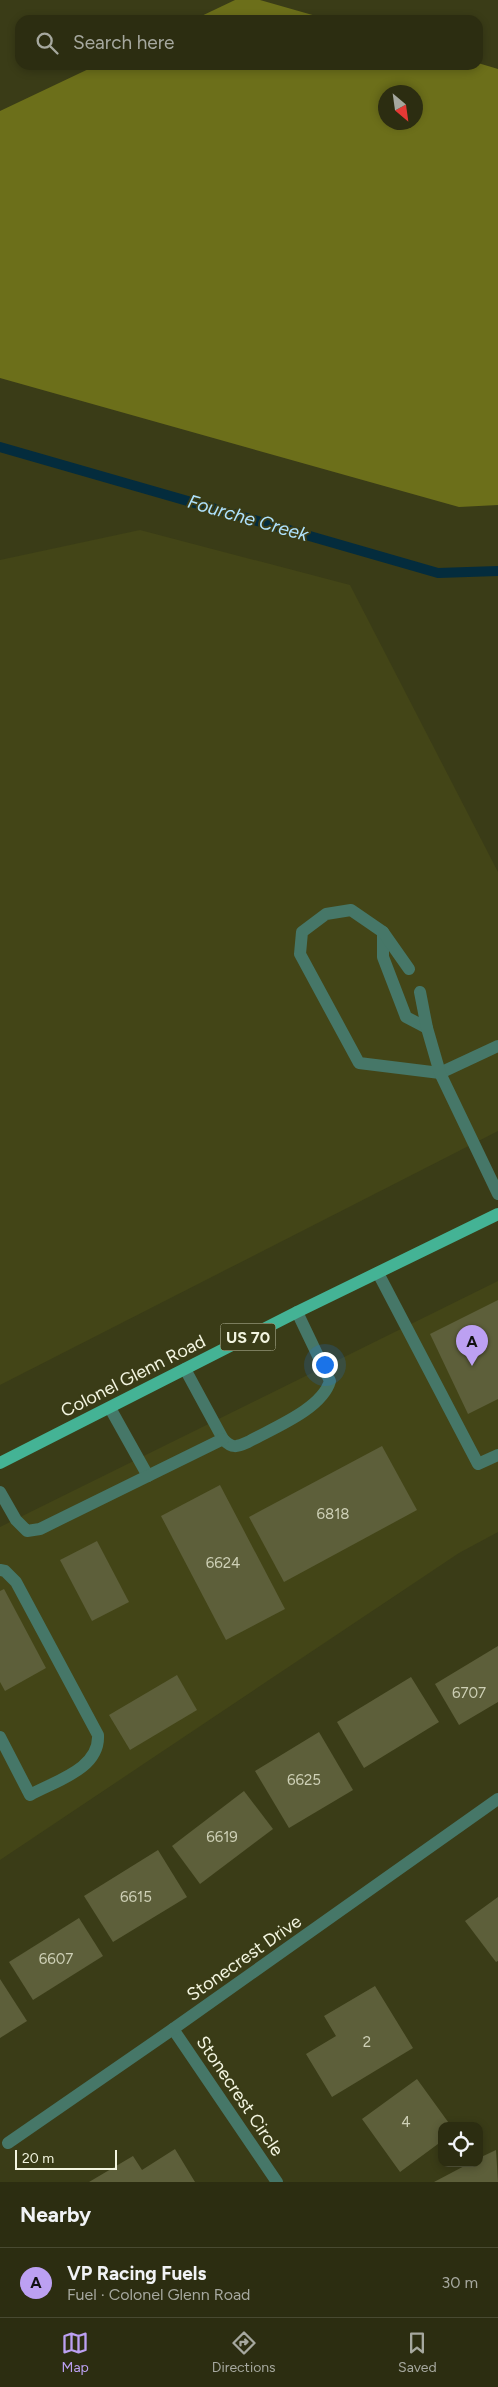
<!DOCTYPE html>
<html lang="en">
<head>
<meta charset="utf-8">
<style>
	:root { --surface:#2c2d11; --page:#38391f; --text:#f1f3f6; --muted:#a6a89f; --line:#484931; --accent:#bca0f2 }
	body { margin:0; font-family:Figtree,sans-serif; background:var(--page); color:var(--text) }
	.controls { position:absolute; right:15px; bottom:15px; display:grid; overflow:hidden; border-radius:10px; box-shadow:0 2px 8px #0003 }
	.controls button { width:45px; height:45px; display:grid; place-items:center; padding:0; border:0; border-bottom:1px solid var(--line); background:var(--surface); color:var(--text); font:25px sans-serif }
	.compass { position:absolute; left:378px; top:85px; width:45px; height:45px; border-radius:50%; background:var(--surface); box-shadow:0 2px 8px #0003; rotate:151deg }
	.scale { position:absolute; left:15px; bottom:12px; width:102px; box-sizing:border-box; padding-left:5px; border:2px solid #f3f5e0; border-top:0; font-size:14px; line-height:18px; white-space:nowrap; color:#f3f5e0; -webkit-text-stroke:4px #3a3c17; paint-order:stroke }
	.you { position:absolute; left:324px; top:1364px; width:18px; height:18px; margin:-12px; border:4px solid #fff; border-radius:50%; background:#1a73e8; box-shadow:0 0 0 8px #1a73e833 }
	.badge { display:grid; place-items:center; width:32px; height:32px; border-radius:50%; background:var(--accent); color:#111; font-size:16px; font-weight:700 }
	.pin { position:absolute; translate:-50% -41px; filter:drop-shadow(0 1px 2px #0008) }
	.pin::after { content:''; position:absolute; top:26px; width:18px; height:15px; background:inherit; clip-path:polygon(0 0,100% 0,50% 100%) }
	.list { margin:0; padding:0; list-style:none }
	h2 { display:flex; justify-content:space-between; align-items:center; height:65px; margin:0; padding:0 20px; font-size:21px }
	h2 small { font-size:16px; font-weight:400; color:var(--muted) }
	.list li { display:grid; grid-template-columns:32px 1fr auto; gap:15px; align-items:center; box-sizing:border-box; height:70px; padding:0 20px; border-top:1px solid var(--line) }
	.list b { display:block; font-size:19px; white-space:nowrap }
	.list p { margin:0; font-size:16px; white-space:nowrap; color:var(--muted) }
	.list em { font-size:16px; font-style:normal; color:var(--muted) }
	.icon { flex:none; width:28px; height:28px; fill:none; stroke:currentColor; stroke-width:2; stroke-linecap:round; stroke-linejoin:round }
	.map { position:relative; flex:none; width:498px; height:2182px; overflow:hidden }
	.search { position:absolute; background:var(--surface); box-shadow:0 2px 8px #0003; left:15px; right:15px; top:15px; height:55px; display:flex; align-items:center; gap:12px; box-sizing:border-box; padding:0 18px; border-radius:15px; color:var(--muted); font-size:19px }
	.sheet { height:135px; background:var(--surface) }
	nav { display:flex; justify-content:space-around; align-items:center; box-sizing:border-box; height:70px; border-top:1px solid var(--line); background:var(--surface); font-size:14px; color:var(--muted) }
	nav a { display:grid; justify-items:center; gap:2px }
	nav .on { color:var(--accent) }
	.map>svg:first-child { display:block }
	.built { fill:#434517 }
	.forest { fill:#6c6f1a; fill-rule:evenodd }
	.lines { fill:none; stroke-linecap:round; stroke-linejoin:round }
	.stream { stroke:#042c3d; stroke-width:10 }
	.building { fill:#5d5f3a }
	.service { stroke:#467768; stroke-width:12 }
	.minor { stroke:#467768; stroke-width:12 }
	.primary { stroke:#44b395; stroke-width:12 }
	.labels { text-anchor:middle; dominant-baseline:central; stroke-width:4; stroke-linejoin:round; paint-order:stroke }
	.number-label { font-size:15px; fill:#ced0b6 }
	.shield { fill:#3a3c17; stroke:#bcbea4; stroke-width:1 }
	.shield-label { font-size:16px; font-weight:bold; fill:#f3f5e0 }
	.street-label { font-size:18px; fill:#f3f5e0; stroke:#3a3c17 }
	.water-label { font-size:19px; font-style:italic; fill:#afe2fd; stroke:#3a3c17 }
</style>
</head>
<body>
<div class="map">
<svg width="498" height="2182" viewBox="0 0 498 2182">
	<rect width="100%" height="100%" fill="#3a3c17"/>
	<g class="built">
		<polygon points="140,530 350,585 498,872 498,1131 0,1385 0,560"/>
		<polygon points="498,1281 498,1532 459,1553 0,1860 0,1527"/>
	</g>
	<g class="forest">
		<polygon points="235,0 260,0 330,20 193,20"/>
		<path d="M478,63L498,69V505L459,507L0,378V111L97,65H478ZM386,92H416V122H386Z"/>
	</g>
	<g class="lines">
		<polyline class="stream" points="0,447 438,573 498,571"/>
	</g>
	<g class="building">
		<polygon points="498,1300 498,1399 468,1414 430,1334"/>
		<polygon points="382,1446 417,1510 284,1582 249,1517"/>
		<polygon points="220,1485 285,1609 226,1640 161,1516"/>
		<polygon points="97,1541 129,1602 92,1621 60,1560"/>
		<polygon points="4,1589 46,1668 5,1691 0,1682 0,1591"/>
		<polygon points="498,1646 498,1702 459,1725 435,1684"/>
		<polygon points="177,1675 197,1710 130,1750 109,1715"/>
		<polygon points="411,1677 439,1722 364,1768 337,1722"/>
		<polygon points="319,1732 353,1790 289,1828 255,1771"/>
		<polygon points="244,1791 273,1829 200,1884 172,1846"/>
		<polygon points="158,1850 187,1897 113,1942 84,1896"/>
		<polygon points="498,1897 498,1961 496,1962 465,1921"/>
		<polygon points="79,1918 103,1956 33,2000 9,1962"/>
		<polygon points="0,1979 27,2021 0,2038"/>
		<polygon points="375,1986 413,2048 332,2097 306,2054 336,2036 324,2016"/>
		<polygon points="417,2079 451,2126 442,2126 442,2141 400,2172 362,2119"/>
		<polygon points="175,2149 195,2182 89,2182 133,2156 142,2170"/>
		<polygon points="496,2150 498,2182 434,2182 470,2163 479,2163 479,2158"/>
	</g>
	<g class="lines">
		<g class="service">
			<polyline points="383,932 383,957 406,1017 427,1028"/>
			<polyline points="409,969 383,932 351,910 326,914 302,932 300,954 359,1063 440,1073 498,1046"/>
			<polyline points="420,992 427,1028 440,1073 498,1194"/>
			<polyline points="378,1273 478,1464 498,1455"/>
			<path d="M185,1369L223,1439C232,1449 237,1447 248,1442C273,1428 322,1409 330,1381L297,1312"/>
			<polyline points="110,1408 148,1476"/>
			<polyline points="0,1492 16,1520 27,1531 40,1529 223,1439"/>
			<path d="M0,1570L5,1571L16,1582L98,1735C100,1769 55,1781 30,1795L0,1737"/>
		</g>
		<g class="minor">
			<polyline points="173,2029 277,2182"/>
			<polyline points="8,2143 173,2029 498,1799"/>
		</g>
		<polyline class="primary" points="0,1463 297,1312 498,1214"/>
	</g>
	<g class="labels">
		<g class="number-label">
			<text x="333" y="1514">6818</text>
			<text x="223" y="1563">6624</text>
			<text x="469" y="1693">6707</text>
			<text x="304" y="1780">6625</text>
			<text x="222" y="1837">6619</text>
			<text x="136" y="1897">6615</text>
			<text x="56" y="1959">6607</text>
			<text x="367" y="2042">2</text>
			<text x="406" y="2122">4</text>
		</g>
		<rect class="shield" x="220.5" y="1323.5" width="55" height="27" rx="4"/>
		<g class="shield-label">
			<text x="248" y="1337">US 70</text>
		</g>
		<g class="street-label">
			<text transform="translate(133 1376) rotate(-27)">Colonel Glenn Road</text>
			<text transform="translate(244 1958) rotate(-35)">Stonecrest Drive</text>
			<text transform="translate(240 2096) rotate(56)">Stonecrest Circle</text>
		</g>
		<g class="water-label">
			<text transform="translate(248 518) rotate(16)">Fourche Creek</text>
		</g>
	</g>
</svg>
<div class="controls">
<button><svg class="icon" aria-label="locate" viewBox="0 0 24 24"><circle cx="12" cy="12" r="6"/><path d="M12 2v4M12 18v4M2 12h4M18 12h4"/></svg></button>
</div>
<svg class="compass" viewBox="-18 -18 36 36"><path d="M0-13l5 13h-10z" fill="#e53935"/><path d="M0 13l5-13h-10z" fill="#a6a89f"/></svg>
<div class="scale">20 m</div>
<div class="you"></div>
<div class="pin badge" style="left:472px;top:1366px">A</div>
<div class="search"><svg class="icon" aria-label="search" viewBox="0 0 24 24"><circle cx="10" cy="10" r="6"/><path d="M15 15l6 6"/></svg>Search here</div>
</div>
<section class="sheet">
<h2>Nearby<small></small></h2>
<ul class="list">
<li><span class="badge">A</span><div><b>VP Racing Fuels</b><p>Fuel · Colonel Glenn Road</p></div><em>30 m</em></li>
</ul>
</section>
<nav>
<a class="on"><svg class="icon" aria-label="map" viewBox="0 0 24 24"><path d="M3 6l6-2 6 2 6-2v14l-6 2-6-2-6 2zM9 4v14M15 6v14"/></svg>Map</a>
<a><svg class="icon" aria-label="directions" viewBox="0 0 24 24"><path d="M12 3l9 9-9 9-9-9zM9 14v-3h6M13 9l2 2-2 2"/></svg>Directions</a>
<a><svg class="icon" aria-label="saved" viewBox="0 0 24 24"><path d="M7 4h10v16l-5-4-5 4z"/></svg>Saved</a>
</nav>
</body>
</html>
